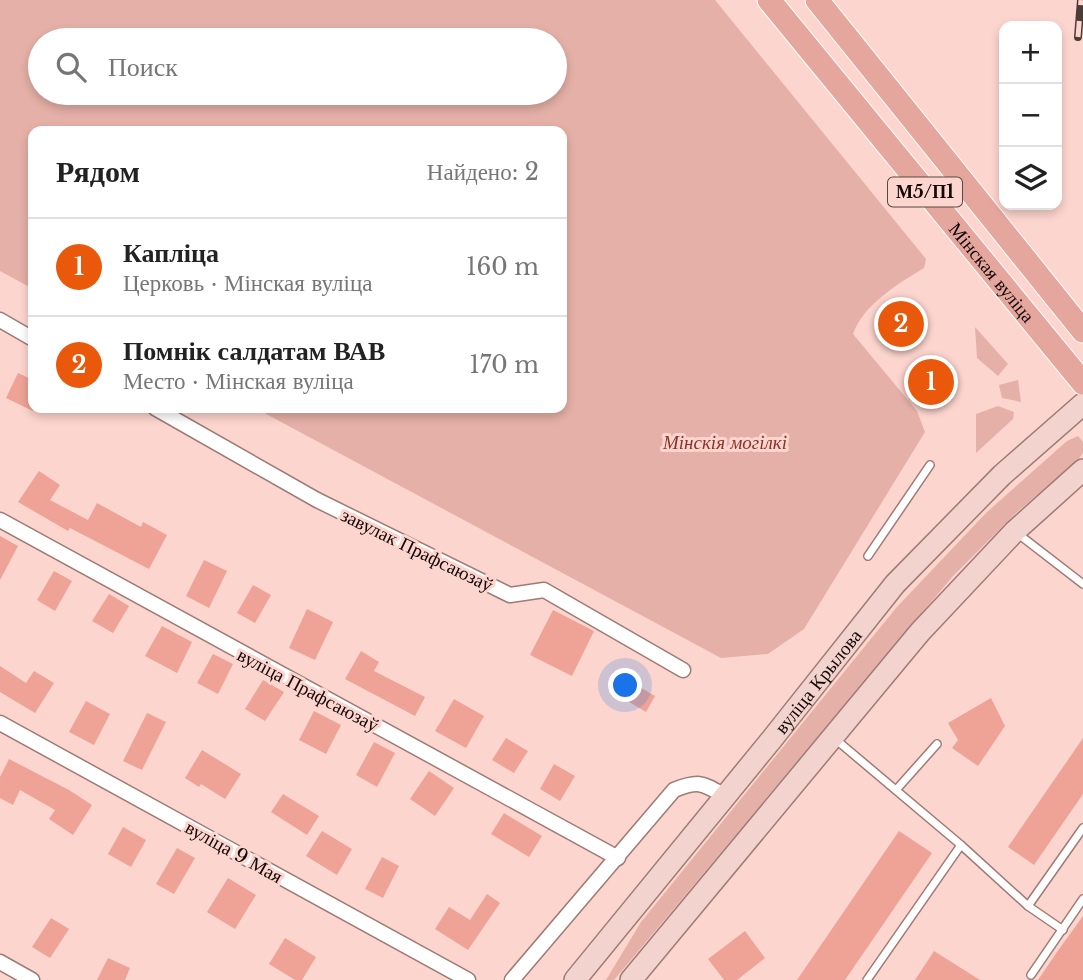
<!DOCTYPE html>
<html lang="ru">
<head>
<meta charset="utf-8">
<style>
	:root { --surface:#fff; --page:#f6f6f6; --text:#222; --muted:#767676; --line:#e0e0e0; --accent:#ea580c }
	body { margin:0; font-family:"Libre Baskerville",serif; background:var(--page); color:var(--text) }
	.controls { position:absolute; right:21px; top:21px; display:grid; overflow:hidden; border-radius:14px; box-shadow:0 4px 10px #0003 }
	.controls button { width:63px; height:63px; display:grid; place-items:center; padding:0; border:0; border-bottom:2px solid var(--line); background:var(--surface); color:var(--text); font:35px sans-serif }
	.you { position:absolute; left:626px; top:686px; width:24px; height:24px; margin:-18px; border:5px solid #fff; border-radius:50%; background:#1a73e8; box-shadow:0 0 0 10px #1a73e833 }
	.badge { display:grid; place-items:center; width:46px; height:46px; border-radius:50%; background:var(--accent); color:#fff; font-size:23px; font-weight:700 }
	.pin { position:absolute; translate:-50% -50%; border:4px solid #fff; box-shadow:0 2px 7px #0006 }
	.list { margin:0; padding:0; list-style:none }
	h2 { display:flex; justify-content:space-between; align-items:center; height:91px; margin:0; padding:0 28px; font-size:30px }
	h2 small { font-size:23px; font-weight:400; color:var(--muted) }
	.list li { display:grid; grid-template-columns:46px 1fr auto; gap:21px; align-items:center; box-sizing:border-box; height:98px; padding:0 28px; border-top:2px solid var(--line) }
	.list b { display:block; font-size:26px; white-space:nowrap }
	.list p { margin:0; font-size:23px; white-space:nowrap; color:var(--muted) }
	.list em { font-size:23px; font-style:normal; color:var(--muted) }
	.icon { flex:none; width:38px; height:38px; fill:none; stroke:currentColor; stroke-width:2; stroke-linecap:round; stroke-linejoin:round }
	.map { position:relative; flex:none; width:1083px; height:980px; overflow:hidden }
	.search { position:absolute; background:var(--surface); box-shadow:0 4px 10px #0003; left:28px; top:28px; width:539px; height:77px; display:flex; align-items:center; gap:18px; box-sizing:border-box; padding:0 24px; border-radius:38px; color:var(--muted); font-size:26px }
	.panel { position:absolute; background:var(--surface); box-shadow:0 4px 10px #0003; left:28px; top:126px; width:539px; height:287px; border-radius:14px }
	.map>svg:first-child { display:block }
	.green { fill:#e5b0a7; fill-rule:evenodd }
	.building { fill:#efa396 }
	.lines { fill:none; stroke-linecap:round; stroke-linejoin:round }
	.lane-casing { stroke:#9e7b75; stroke-width:10 }
	.street-casing { stroke:#9e7b75; stroke-width:17 }
	.secondary-casing { stroke:#9e7b75; stroke-width:24 }
	.primary-casing { stroke:#fff; stroke-width:25 }
	.lane { stroke:#fff; stroke-width:7 }
	.street { stroke:#fff; stroke-width:14 }
	.secondary { stroke:#f2d3ce; stroke-width:21 }
	.primary { stroke:#e5a79d; stroke-width:23 }
	.rail-casing { stroke:#4d3b37; stroke-width:8 }
	.rail { stroke:#fcd5ce; stroke-width:5; stroke-dasharray:16; stroke-linecap:butt }
	.labels { text-anchor:middle; dominant-baseline:central; stroke-width:6; stroke-linejoin:round; paint-order:stroke }
	.shield { fill:#fcd5ce; stroke:#5a4642; stroke-width:2 }
	.shield-label { font-size:18px; font-weight:bold; fill:#140806 }
	.street-label { font-size:19px; fill:#140806; stroke:#fcd5ce }
	.park-label { font-size:19px; font-style:italic; fill:#8b3328; stroke:#fcd5ce }
</style>
</head>
<body>
<div class="map">
<svg width="1083" height="980" viewBox="0 0 1083 980">
	<rect width="100%" height="100%" fill="#fcd5ce"/>
	<g class="green">
		<path d="M0,0H715L926,259L924,268C899,283 863,305 853,334L917,411L925,432L804,629L768,654L721,658L255,408H562V131H33V289L0,271ZM555,40V93H40V40Z"/>
		<polygon points="975,327 1008,364 998,376 977,358"/>
		<polygon points="1018,380 1021,402 1002,398 999,385"/>
		<polygon points="998,406 1014,412 1013,419 976,453 976,414"/>
		<polygon points="1078,436 1083,442 1083,453 1078,460 1016,513 953,576 614,980 606,980 641,922 896,608 986,513 1067,441"/>
	</g>
	<g class="building">
		<polygon points="939,365 939,373 950,372 951,389 939,390 939,397 923,398 922,391 913,391 912,375 921,375 921,366"/>
		<polygon points="18,373 33,380 33,411 6,398"/>
		<polygon points="39,471 60,485 50,500 88,520 97,503 141,527 143,522 167,535 149,569 70,528 68,531 18,502"/>
		<polygon points="0,536 18,546 0,580"/>
		<polygon points="204,560 227,571 209,608 186,596"/>
		<polygon points="54,571 72,581 55,611 37,600"/>
		<polygon points="253,585 271,595 255,623 237,613"/>
		<polygon points="109,594 129,606 113,633 92,621"/>
		<polygon points="307,609 333,622 315,660 289,648"/>
		<polygon points="553,610 594,631 572,676 530,655"/>
		<polygon points="162,626 192,642 177,673 145,656"/>
		<polygon points="361,651 379,662 374,671 425,697 415,716 345,679"/>
		<polygon points="213,654 233,664 218,694 197,683"/>
		<polygon points="0,666 26,683 34,671 54,683 35,713 0,692"/>
		<polygon points="263,680 284,692 265,721 245,709"/>
		<polygon points="633,683 655,696 646,712 624,699"/>
		<polygon points="991,698 1005,726 978,766 952,748 958,740 948,723"/>
		<polygon points="454,699 484,716 466,748 435,731"/>
		<polygon points="86,701 110,714 94,745 69,732"/>
		<polygon points="314,711 341,725 326,754 299,740"/>
		<polygon points="147,713 166,722 142,770 123,761"/>
		<polygon points="506,738 528,751 514,773 492,760"/>
		<polygon points="1083,738 1083,794 1034,865 1008,847"/>
		<polygon points="374,742 395,753 377,787 356,775"/>
		<polygon points="202,750 241,774 225,799 201,784 199,787 185,778"/>
		<polygon points="9,759 69,790 92,805 73,835 49,819 55,810 20,790 13,805 0,798 0,777"/>
		<polygon points="554,764 575,776 560,801 540,789"/>
		<polygon points="429,771 454,788 435,816 410,799"/>
		<polygon points="283,794 319,816 307,835 271,812"/>
		<polygon points="504,813 542,836 529,857 491,834"/>
		<polygon points="123,827 146,840 131,867 108,854"/>
		<polygon points="322,831 352,849 337,875 306,856"/>
		<polygon points="899,831 932,853 845,980 797,980"/>
		<polygon points="177,848 195,858 174,894 156,884"/>
		<polygon points="382,857 399,866 383,898 365,889"/>
		<polygon points="228,878 256,895 235,929 207,912"/>
		<polygon points="487,894 500,903 468,950 435,929 449,907 470,920"/>
		<polygon points="1083,916 1083,980 1038,980 1057,952"/>
		<polygon points="51,918 69,929 50,958 32,947"/>
		<polygon points="745,931 765,958 737,980 724,980 708,959"/>
		<polygon points="285,938 316,957 302,980 295,980 269,964"/>
		<polygon points="934,951 980,980 915,980"/>
		<polygon points="108,958 130,968 125,980 97,980"/>
	</g>
	<g class="lines">
		<defs>
			<g id="lane">
				<polyline points="1017,533 1083,584"/>
				<polyline points="868,556 930,465"/>
				<polyline points="834,738 961,845 1028,906 1063,930"/>
				<polyline points="896,790 937,744"/>
				<polyline points="1028,906 1083,828"/>
				<polyline points="1031,975 1083,899"/>
				<polyline points="867,980 961,845"/>
			</g>
			<g id="street">
				<polyline points="0,320 33,339"/>
				<polyline points="155,408 317,500 510,595 544,590 683,670"/>
				<polyline points="0,520 618,858"/>
				<polyline points="0,723 468,980"/>
				<polyline points="0,962 32,980"/>
				<path d="M512,980L674,790C699,780 702,783 725,796"/>
			</g>
			<g id="secondary">
				<path id="s1" d="M575,980L772,739L895,584L1002,475L1083,404"/>
				<polyline points="631,980 920,632 1015,531 1083,470"/>
			</g>
			<g id="primary">
				<path id="s2" d="M769,0L1083,383"/>
				<polyline points="817,0 1083,331"/>
			</g>
		</defs>
		<use href="#lane" class="lane-casing"/>
		<use href="#street" class="street-casing"/>
		<use href="#secondary" class="secondary-casing"/>
		<use href="#primary" class="primary-casing"/>
		<use href="#lane" class="lane"/>
		<use href="#street" class="street"/>
		<use href="#secondary" class="secondary"/>
		<use href="#primary" class="primary"/>
		<defs>
			<polyline id="rail" points="1078,37 1081,0"/>
		</defs>
		<use href="#rail" class="rail-casing"/>
		<use href="#rail" class="rail"/>
	</g>
	<g class="labels">
		<rect class="shield" x="888" y="177.5" width="74" height="29" rx="5"/>
		<g class="shield-label">
			<text x="925" y="192">М5/П1</text>
		</g>
		<g class="street-label">
			<text stroke="none"><textPath href="#s2" startOffset="352">Мінская вуліца</textPath></text>
			<text transform="translate(417 550) rotate(26)">завулак Прафсаюзаў</text>
			<text stroke="none"><textPath href="#s1" startOffset="385">вуліца Крылова</textPath></text>
			<text transform="translate(308 690) rotate(28)">вуліца Прафсаюзаў</text>
			<text transform="translate(234 852) rotate(29)">вуліца 9 Мая</text>
		</g>
		<g class="park-label">
			<text x="725" y="442">Мінскія могілкі</text>
		</g>
	</g>
</svg>
<div class="controls">
<button>+</button>
<button>−</button>
<button><svg class="icon" aria-label="layers" viewBox="0 0 24 24"><path d="M12 4l9 5-9 5-9-5zM3 14l9 5 9-5"/></svg></button>
</div>
<div class="you"></div>
<div class="pin badge" style="left:931px;top:382px">1</div>
<div class="pin badge" style="left:901px;top:324px">2</div>
<div class="search"><svg class="icon" aria-label="search" viewBox="0 0 24 24"><circle cx="10" cy="10" r="6"/><path d="M15 15l6 6"/></svg>Поиск</div>
<section class="panel">
<h2>Рядом<small>Найдено: 2</small></h2>
<ul class="list">
<li><span class="badge">1</span><div><b>Капліца</b><p>Церковь · Мінская вуліца</p></div><em>160 m</em></li>
<li><span class="badge">2</span><div><b>Помнік салдатам ВАВ</b><p>Место · Мінская вуліца</p></div><em>170 m</em></li>
</ul>
</section>
</div>
</body>
</html>
